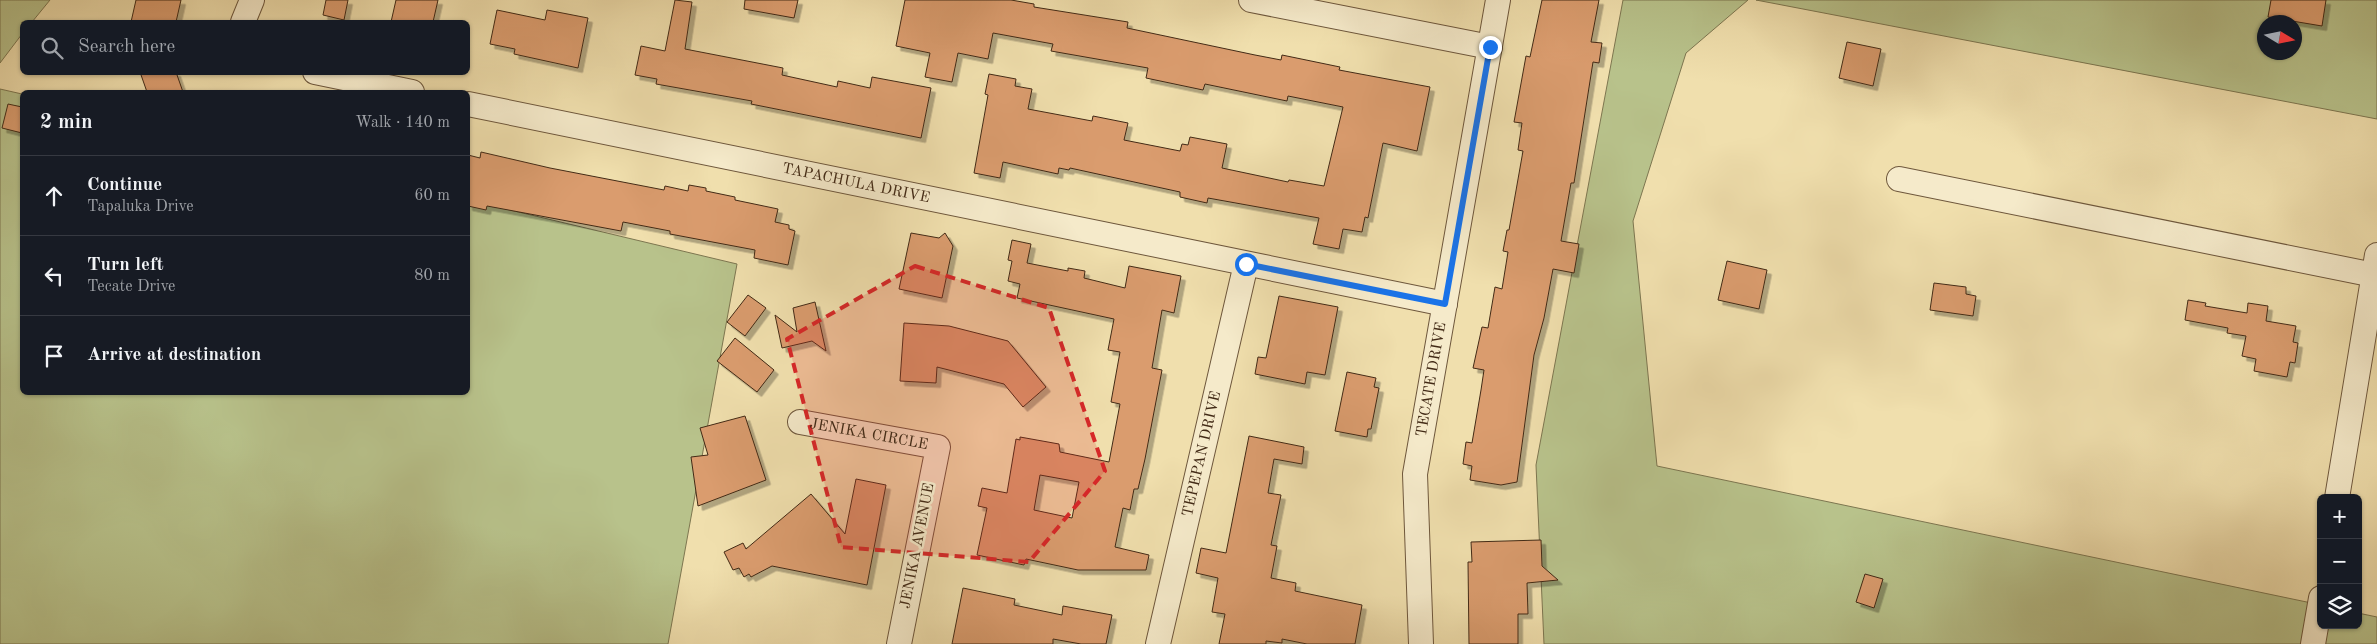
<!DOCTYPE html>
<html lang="en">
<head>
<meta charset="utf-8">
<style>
	:root { --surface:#171b24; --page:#242831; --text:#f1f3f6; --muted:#9ea1a6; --line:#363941 }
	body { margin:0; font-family:"Old Standard TT",serif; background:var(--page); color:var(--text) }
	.controls { position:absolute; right:15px; bottom:15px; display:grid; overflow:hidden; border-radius:8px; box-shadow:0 1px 4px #0004 }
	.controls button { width:45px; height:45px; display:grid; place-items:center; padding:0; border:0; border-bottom:1px solid var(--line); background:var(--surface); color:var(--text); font:25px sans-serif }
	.compass { position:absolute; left:2257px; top:15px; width:45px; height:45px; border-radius:50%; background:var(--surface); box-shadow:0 1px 4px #0004; rotate:100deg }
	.stop { position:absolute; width:15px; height:15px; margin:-11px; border:4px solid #1a73e8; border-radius:50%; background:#fff }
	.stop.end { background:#1a73e8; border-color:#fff; box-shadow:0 1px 5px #0008 }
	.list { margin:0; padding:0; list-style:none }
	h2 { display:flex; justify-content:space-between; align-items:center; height:65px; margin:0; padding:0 20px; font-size:21px }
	h2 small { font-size:16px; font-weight:400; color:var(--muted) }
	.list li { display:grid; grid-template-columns:32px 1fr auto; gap:15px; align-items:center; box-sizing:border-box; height:80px; padding:0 20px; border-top:1px solid var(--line) }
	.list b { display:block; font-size:19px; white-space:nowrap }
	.list p { margin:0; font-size:16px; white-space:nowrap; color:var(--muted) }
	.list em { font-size:16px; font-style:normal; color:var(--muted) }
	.icon { flex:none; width:28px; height:28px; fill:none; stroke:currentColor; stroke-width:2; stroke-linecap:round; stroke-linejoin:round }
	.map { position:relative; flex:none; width:2377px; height:644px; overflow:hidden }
	.search { position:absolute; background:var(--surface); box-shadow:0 1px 4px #0004; left:20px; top:20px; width:450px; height:55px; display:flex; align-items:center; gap:12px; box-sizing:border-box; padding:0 18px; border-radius:8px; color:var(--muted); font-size:19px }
	.panel { position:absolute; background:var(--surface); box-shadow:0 1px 4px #0004; left:20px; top:90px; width:450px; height:305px; border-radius:8px }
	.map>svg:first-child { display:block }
	.green { fill:#b8c28b; stroke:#7d7650; fill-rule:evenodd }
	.building { fill:#da9c6e; stroke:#422a16; fill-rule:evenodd; filter:url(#shadow) }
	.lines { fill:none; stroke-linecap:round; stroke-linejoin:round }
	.street-casing { stroke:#6e573c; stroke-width:26 }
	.street { stroke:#f5eaca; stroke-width:24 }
	.route { stroke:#1a73e8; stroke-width:6 }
	.marked { fill:#d62828; fill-opacity:0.2; stroke:#d62828; stroke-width:4; stroke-dasharray:10 6; stroke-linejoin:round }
	.labels { text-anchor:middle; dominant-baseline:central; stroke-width:5; stroke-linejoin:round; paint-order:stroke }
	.street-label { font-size:15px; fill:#422a16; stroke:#f5eaca }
</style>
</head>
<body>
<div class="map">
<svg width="2377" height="644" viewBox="0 0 2377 644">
	<defs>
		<filter id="shadow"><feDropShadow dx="4.5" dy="4.5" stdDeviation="0" flood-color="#0004"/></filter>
	</defs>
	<rect width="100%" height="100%" fill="#f0dfad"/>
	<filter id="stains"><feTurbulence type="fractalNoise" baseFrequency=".004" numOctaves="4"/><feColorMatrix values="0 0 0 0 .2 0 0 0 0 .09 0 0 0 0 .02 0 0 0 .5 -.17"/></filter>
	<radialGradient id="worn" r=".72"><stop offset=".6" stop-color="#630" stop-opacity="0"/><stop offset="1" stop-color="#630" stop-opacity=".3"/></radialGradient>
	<g class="green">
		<polygon points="0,0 50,0 32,22 22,22 22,34 0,63"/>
		<polygon points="1623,0 1748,0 1686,53 1633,221 1657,466 2321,605 2321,625 2358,625 2358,613 2377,617 2377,644 1544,644 1536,465"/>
		<path d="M1756,0H2377V119ZM2264,22H2294V52H2264Z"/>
		<polygon points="0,89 22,94 22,392 468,392 468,200 737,264 668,644 0,644"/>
	</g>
	<g class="building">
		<polygon points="136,0 181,0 176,22 131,22"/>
		<polygon points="326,0 348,0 344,20 323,15"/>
		<polygon points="396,0 438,0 433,22 391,22"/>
		<polygon points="675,0 692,2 685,49 783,68 782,75 837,87 838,81 870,88 872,77 931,88 921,138 751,104 752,101 656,84 657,79 635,75 641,46 665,51"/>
		<polygon points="745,0 798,0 794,18 744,9"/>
		<polygon points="905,0 1011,0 1034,4 1034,7 1128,22 1127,28 1255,55 1281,60 1282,55 1340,67 1339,70 1430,87 1417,151 1383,143 1368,218 1365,217 1362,232 1343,229 1339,249 1313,244 1319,218 1208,198 1207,203 1180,197 1180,192 1070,168 1069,170 1059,168 1058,174 1003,162 1000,178 974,173 988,95 985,94 989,74 1016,79 1015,86 1032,89 1028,109 1092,121 1093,116 1128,123 1124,140 1180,151 1182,144 1188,145 1190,137 1227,144 1222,168 1288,182 1289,180 1324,186 1343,107 1288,96 1287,101 1205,84 1203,90 1146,78 1148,68 1051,51 1053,44 993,33 988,59 958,53 952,82 925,77 930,53 896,46"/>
		<polygon points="1542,0 1599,0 1591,42 1602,43 1599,63 1593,62 1574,183 1571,183 1561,241 1579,244 1574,273 1553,269 1544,318 1534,355 1517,482 1501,485 1470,480 1472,466 1463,464 1466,442 1472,443 1481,390 1484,370 1473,368 1482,327 1488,328 1495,287 1502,289 1508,252 1503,251 1507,230 1509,230 1523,151 1518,150 1522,123 1514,122 1526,56 1530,57"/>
		<polygon points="2271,0 2326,0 2322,26 2268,17"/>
		<polygon points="497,10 545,20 547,10 588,18 578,68 514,54 515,49 490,44"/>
		<polygon points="1847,42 1881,49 1873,86 1839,78"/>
		<polygon points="140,72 176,72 183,92 147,92"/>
		<polygon points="8,104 22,107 22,133 2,128"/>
		<polygon points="481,152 550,168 664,190 665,186 688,191 689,185 706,188 706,191 735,197 735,200 778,209 775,222 789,225 789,229 795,231 788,265 754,258 755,250 670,234 670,231 623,222 621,231 487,206 486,210 468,206 468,155 480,158"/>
		<polygon points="911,233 939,238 945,233 953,246 942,298 899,289"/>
		<path d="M1012,240L1031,244L1027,263L1068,271V268L1085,271L1084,278L1125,288L1129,266L1181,276L1174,313L1162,310L1152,368L1162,370L1145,459L1138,489H1134L1130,510L1123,508L1115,547L1149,555L1146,570H1078L1026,559L1024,565L977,555L987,508L978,506L982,488L1007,493L1016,439L1020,440V437L1059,444L1060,452L1109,462L1120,404L1111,402L1120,352L1108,350L1114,319L1017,298L1020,284L1008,281L1012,261L1008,260ZM1040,475L1079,482L1072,518L1034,510Z"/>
		<polygon points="1727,261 1767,270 1759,309 1718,300"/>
		<polygon points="1934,283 1966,287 1966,294 1976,296 1973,316 1930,310"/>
		<polygon points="748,295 766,308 745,336 727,322"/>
		<polygon points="1279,296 1338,307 1325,375 1307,372 1305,384 1255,374 1258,357 1266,358"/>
		<polygon points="2188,300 2206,303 2205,306 2247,313 2248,303 2268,306 2266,321 2296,326 2293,342 2298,343 2295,363 2290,362 2287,377 2254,371 2256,359 2242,356 2246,336 2227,333 2228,328 2185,320"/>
		<polygon points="815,302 826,351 812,341 782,348 775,315 797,332 793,308"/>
		<polygon points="904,323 949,326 1008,341 1046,387 1023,407 1004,384 937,367 936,383 900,381"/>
		<polygon points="735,338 774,370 757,392 717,361"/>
		<polygon points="1347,372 1376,378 1374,387 1379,388 1371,429 1368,429 1367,437 1335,431"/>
		<polygon points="745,416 766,480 698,506 691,457 708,455 700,428"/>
		<polygon points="1249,436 1304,447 1302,464 1274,459 1268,493 1281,495 1271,545 1277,546 1271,578 1296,583 1295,591 1362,605 1355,644 1307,644 1282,639 1282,643 1266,641 1266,644 1219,644 1225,614 1212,612 1218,578 1196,573 1201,548 1226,553"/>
		<polygon points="856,479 886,485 867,585 772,566 751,577 749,574 744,577 739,568 733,570 724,552 743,543 746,549 811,494 845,534"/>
		<polygon points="1541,540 1542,566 1558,580 1527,583 1528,614 1518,614 1518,644 1469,644 1468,562 1472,562 1471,542"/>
		<polygon points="1865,574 1883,579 1874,608 1856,602"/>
		<polygon points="963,588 1015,599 1014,605 1062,615 1063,606 1112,615 1106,644 1081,644 1053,639 1053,644 952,644"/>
	</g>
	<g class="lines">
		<defs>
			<g id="street">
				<polyline points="1251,0 1490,47"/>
				<polyline points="243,22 252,0"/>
				<polyline points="315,72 412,92"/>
				<path id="s1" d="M468,104L1445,304"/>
				<polyline points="1899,179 2374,275"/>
				<path id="s2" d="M800,422L938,447L899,644"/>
				<polyline points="2337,498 2377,255"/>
				<path id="s3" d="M1158,644L1246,264"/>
				<path id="s4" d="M1421,644L1415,474L1498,0"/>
				<polyline points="2313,644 2321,598"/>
			</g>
		</defs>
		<use href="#street" class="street-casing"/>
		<use href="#street" class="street"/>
	</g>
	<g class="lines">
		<polyline class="route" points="1246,264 1445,304 1490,47"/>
	</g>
	<path class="marked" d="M915,266L1049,308L1105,471L1029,562L841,547L787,339Z"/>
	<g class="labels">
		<g class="street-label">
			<text stroke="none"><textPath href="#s1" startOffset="396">TAPACHULA DRIVE</textPath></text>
			<text stroke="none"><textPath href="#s4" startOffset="266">TECATE DRIVE</textPath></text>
			<text stroke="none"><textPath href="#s2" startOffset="70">JENIKA CIRCLE</textPath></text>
			<text stroke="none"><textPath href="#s3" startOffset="195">TEPEPAN DRIVE</textPath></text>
			<text transform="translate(918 546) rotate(-79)">JENIKA AVENUE</text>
		</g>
	</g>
	<rect width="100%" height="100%" filter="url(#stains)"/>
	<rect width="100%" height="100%" fill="url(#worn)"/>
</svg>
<div class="controls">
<button>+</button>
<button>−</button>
<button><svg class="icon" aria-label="layers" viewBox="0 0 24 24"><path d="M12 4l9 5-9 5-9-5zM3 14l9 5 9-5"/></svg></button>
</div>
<svg class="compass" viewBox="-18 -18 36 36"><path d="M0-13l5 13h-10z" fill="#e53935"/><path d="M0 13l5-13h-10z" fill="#9ea1a6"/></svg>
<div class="stop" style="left:1246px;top:264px"></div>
<div class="stop end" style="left:1490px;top:47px"></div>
<div class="search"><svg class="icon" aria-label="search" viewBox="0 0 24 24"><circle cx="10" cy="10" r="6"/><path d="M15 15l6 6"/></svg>Search here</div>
<section class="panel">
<h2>2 min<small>Walk · 140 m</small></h2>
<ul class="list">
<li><svg class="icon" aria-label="ahead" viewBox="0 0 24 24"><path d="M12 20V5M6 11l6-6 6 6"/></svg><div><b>Continue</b><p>Tapaluka Drive</p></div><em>60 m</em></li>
<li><svg class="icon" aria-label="left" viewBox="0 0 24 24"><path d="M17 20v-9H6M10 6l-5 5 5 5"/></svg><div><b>Turn left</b><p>Tecate Drive</p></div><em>80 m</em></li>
<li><svg class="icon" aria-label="arrive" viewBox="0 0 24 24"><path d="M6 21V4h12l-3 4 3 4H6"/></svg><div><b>Arrive at destination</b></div></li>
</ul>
</section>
</div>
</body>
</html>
